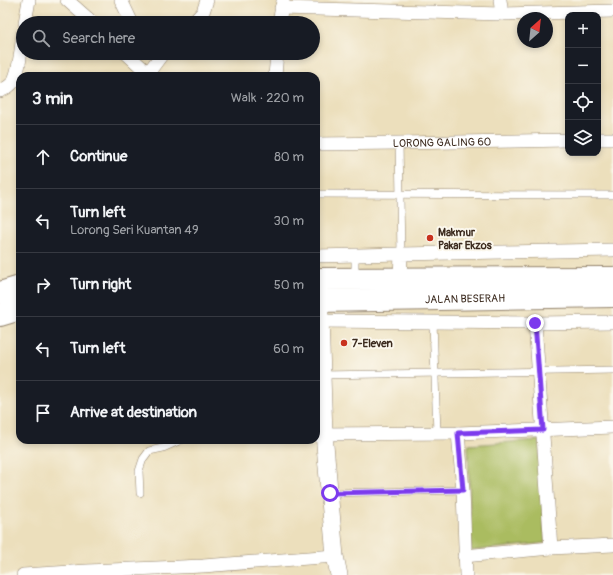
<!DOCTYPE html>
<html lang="en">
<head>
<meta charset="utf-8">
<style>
	:root { --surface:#171b24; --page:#20242c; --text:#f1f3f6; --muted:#9ea1a6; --line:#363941 }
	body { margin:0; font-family:Pangolin,sans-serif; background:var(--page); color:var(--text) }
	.controls { position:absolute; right:12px; top:12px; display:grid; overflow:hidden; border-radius:8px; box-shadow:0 2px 6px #0003 }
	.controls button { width:36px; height:36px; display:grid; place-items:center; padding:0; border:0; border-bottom:1px solid var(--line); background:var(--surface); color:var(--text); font:20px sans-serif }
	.compass { position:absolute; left:517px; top:12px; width:36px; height:36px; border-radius:50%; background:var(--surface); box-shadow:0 2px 6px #0003; rotate:27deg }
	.stop { position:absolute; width:12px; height:12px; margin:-9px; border:3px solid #7c3aed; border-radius:50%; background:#fff }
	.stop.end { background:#7c3aed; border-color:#fff; box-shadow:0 1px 4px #0008 }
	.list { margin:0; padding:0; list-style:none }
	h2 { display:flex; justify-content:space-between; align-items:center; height:52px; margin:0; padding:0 16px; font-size:17px }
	h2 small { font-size:13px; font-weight:400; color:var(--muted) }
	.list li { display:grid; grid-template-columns:26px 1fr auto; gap:12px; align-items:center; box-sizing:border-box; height:64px; padding:0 16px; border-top:1px solid var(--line) }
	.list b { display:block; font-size:15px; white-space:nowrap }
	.list p { margin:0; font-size:13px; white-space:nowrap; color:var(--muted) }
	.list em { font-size:13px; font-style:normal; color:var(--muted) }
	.icon { flex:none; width:22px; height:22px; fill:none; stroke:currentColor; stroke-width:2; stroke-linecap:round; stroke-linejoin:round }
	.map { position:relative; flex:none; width:613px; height:575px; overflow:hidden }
	.search { position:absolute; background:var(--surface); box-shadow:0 2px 6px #0003; left:16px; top:16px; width:304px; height:44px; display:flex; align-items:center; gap:10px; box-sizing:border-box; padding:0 14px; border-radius:22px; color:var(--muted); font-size:15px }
	.panel { position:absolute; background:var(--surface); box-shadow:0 2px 6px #0003; left:16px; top:72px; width:304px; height:372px; border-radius:12px }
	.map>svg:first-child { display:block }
	.green { fill:#aabc60; stroke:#72733f }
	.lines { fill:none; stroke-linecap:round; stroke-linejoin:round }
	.service-casing { stroke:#94846d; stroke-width:8 }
	.minor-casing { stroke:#94846d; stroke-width:14 }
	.tertiary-casing { stroke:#94846d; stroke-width:18 }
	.trunk-casing { stroke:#94846d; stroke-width:24 }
	.service { stroke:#fff; stroke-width:7 }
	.minor { stroke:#fff; stroke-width:13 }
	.tertiary { stroke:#fff; stroke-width:17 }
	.trunk { stroke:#fff; stroke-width:22 }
	.route { stroke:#7c3aed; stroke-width:5 }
	.poi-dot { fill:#c8321e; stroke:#fbf7ec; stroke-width:1.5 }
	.labels { text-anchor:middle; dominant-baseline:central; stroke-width:4; stroke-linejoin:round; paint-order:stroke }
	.street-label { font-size:11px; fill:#3b2a1e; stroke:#fbf7ec }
	.poi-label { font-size:11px; font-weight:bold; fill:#3b2a1e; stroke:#fbf7ec; text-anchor:start }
</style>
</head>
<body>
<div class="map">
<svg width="613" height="575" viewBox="0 0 613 575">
	<rect width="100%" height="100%" fill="#fbf7ec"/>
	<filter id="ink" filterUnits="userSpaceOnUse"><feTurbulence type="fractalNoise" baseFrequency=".025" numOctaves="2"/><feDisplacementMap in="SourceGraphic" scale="8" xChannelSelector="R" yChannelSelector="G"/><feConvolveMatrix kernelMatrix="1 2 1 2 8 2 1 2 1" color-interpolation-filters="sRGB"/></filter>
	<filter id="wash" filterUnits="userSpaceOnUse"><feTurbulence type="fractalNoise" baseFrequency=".012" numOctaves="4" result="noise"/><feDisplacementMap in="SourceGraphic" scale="16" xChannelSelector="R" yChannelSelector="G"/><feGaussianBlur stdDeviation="0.9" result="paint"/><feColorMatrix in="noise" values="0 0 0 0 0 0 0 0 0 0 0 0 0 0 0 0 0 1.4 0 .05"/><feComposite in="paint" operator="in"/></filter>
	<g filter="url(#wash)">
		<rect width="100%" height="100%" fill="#ecdfbc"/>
		<polygon class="green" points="539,440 545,543 471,551 468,445"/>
	</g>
	<g filter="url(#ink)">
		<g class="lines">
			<defs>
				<g id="service">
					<polyline points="399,143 401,254"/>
					<polyline points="316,194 613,195"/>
					<polyline points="355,255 355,277"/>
					<polyline points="433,322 437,433"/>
					<polyline points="321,375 613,370"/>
					<polyline points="140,493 139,471 143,459 149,451 163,448 181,440"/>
					<polyline points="330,493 463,490"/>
				</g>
				<g id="minor">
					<polyline points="67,0 93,23"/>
					<polyline points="121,0 132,23"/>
					<polyline points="500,0 502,14"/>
					<polyline points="281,8 502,14 613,11"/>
					<polyline points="25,23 29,0"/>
					<polyline points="193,23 203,12 207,0"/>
					<polyline points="279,23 283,1"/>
					<polyline points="126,53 151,76"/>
					<polyline points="148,73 163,53"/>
					<polyline points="275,76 277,53"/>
					<path d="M0,91C5,89 10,86 13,82C20,70 21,48 23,34"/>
					<polyline points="598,139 613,139"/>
					<path id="s1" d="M316,144L399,143L568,140"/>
					<polyline points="316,256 401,254"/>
					<polyline points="400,279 401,254 613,250"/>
					<polyline points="316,321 535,323 613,322"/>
					<polyline points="535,323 551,548"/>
					<polyline points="458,433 463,490 466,575"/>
					<polyline points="316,434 458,433 613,427"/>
					<polyline points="464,556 551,548 613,545"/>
					<polyline points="23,575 87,571 203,566 335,556"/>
				</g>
				<polyline id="tertiary" points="319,289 324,434 335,556 339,575"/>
				<g id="trunk">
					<polyline points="316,279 613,278"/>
					<polyline points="0,293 20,287"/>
					<path id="s2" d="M316,301L613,296"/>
					<polyline points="0,315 20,309"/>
				</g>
			</defs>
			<use href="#service" class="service-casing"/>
			<use href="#minor" class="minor-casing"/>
			<use href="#tertiary" class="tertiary-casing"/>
			<use href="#trunk" class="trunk-casing"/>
			<use href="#service" class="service"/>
			<use href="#minor" class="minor"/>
			<use href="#tertiary" class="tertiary"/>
			<use href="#trunk" class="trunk"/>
		</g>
	</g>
	<g class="lines" filter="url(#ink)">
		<polyline class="route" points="330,493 463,490 458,433 543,430 535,323"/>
	</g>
	<g class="poi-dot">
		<circle cx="430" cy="238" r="4"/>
		<circle cx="344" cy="343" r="4"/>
	</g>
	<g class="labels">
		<g class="street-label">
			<text stroke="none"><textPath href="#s1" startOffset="126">LORONG GALING 60</textPath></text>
			<text stroke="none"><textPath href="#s2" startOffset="149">JALAN BESERAH</textPath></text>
		</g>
		<g class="poi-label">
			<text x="438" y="232">Makmur<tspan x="438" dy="13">Pakar Ekzos</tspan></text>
			<text x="352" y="343">7-Eleven</text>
		</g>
	</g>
</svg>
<div class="controls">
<button>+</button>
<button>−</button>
<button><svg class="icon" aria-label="locate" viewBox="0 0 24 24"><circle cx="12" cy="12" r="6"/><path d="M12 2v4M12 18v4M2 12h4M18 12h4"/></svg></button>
<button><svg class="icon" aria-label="layers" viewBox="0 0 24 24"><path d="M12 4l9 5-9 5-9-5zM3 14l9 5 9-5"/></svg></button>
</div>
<svg class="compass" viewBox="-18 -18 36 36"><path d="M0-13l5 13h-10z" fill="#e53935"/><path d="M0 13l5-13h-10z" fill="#9ea1a6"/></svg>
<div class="stop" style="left:330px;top:493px"></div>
<div class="stop end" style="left:535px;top:323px"></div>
<div class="search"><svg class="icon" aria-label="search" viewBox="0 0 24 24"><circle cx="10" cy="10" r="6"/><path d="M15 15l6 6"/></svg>Search here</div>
<section class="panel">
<h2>3 min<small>Walk · 220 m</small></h2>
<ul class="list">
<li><svg class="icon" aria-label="ahead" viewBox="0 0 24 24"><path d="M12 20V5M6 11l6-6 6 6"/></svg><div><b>Continue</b></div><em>80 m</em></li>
<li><svg class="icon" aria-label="left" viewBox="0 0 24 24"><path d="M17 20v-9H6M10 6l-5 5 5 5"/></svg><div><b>Turn left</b><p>Lorong Seri Kuantan 49</p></div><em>30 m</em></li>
<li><svg class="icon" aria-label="right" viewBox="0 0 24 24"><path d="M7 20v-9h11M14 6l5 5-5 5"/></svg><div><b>Turn right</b></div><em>50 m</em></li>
<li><svg class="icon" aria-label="left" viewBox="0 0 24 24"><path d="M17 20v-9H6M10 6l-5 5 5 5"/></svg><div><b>Turn left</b></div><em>60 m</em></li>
<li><svg class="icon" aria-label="arrive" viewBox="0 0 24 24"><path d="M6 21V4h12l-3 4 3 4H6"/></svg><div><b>Arrive at destination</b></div></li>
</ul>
</section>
</div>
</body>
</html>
